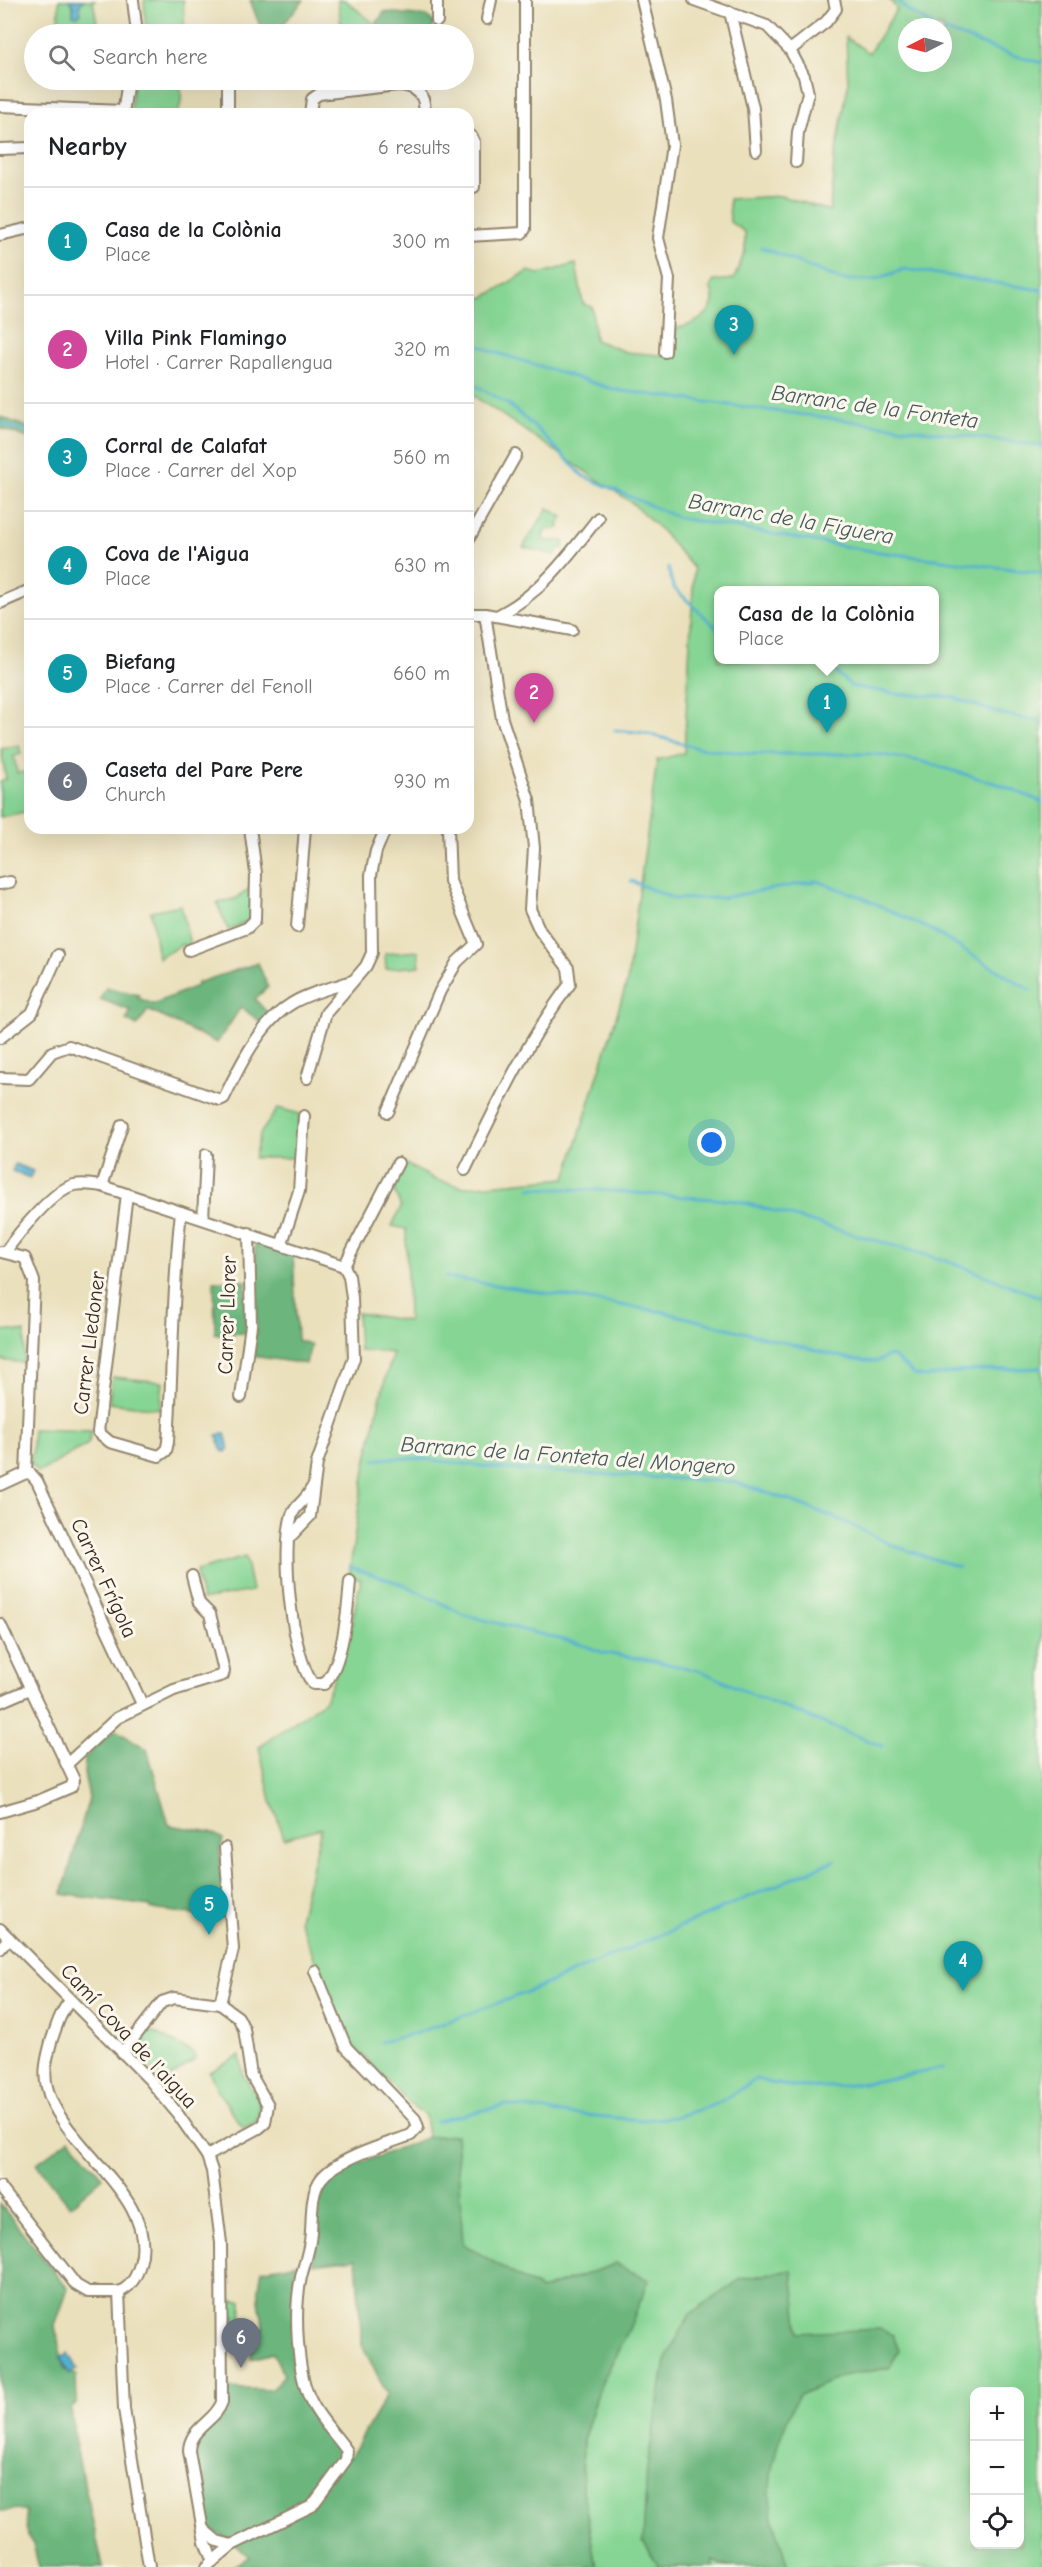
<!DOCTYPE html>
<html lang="en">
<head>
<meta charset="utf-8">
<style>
	:root { --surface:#fff; --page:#f6f6f6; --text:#202124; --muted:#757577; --line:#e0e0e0; --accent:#c8321e }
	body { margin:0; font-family:"Comic Neue",sans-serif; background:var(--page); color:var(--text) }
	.controls { position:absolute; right:18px; bottom:18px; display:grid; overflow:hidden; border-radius:12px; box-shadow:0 6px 24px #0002 }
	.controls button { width:54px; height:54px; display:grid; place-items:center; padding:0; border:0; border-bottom:2px solid var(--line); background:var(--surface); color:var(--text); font:30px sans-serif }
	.compass { position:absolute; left:898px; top:18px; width:54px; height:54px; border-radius:50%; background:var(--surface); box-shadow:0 6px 24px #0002; rotate:264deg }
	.you { position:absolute; left:712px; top:1143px; width:21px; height:21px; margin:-15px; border:4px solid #fff; border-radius:50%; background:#1a73e8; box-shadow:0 0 0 9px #1a73e833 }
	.badge { display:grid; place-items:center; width:39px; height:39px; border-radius:50%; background:var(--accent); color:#fff; font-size:20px; font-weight:700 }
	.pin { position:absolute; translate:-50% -50px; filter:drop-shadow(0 2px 3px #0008) }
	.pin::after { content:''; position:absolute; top:32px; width:21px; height:18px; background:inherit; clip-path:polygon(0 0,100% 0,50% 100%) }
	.popup { position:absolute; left:714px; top:586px; width:225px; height:78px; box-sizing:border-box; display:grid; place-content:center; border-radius:12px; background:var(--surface); filter:drop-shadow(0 2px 4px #0005); font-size:20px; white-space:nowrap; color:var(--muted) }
	.popup b { font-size:22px; color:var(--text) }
	.popup::after { content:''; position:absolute; left:50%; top:100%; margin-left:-12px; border:12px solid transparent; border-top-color:var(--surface) }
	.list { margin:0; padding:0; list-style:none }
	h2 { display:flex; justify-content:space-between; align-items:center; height:78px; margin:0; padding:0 24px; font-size:26px }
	h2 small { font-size:20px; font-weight:400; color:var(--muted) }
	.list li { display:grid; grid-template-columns:39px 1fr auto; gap:18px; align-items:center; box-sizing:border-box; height:108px; padding:0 24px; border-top:2px solid var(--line) }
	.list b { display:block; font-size:22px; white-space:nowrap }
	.list p { margin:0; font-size:20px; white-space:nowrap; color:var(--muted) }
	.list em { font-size:20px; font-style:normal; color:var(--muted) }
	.icon { flex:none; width:33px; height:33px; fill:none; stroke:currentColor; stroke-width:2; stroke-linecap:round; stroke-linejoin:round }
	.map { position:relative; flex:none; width:1042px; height:2567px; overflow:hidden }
	.search { position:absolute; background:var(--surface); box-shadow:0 6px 24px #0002; left:24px; top:24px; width:450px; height:66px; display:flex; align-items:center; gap:15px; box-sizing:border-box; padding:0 21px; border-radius:33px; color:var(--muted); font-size:22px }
	.panel { position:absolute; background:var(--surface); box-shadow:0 6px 24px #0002; left:24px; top:108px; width:450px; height:726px; border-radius:18px }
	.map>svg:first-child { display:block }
	.green { fill:#86d594; stroke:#608059; stroke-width:1.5; fill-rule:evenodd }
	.forest { fill:#6cb67e; stroke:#54704e; stroke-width:1.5 }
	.water { fill:#52b0d1; stroke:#466d78; stroke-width:1.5 }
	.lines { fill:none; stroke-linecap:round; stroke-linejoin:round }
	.stream { stroke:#52b0d1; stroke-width:3 }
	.street-casing { stroke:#92856d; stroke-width:14 }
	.street { stroke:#fff; stroke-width:10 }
	.labels { text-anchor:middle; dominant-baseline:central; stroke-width:6; stroke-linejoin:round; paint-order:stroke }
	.street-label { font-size:21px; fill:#3b2a1e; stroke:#fbf7ec }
	.water-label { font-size:22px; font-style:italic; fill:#43595d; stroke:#fbf7ec }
</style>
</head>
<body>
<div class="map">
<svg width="1042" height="2567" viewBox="0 0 1042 2567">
	<rect width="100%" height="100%" fill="#fbf7ec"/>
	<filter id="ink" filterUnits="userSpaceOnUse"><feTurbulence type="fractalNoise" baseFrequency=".0167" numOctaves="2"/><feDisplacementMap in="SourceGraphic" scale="12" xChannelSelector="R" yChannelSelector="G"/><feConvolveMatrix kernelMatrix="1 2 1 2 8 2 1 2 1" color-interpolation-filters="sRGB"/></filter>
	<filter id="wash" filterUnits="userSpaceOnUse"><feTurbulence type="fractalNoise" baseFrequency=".008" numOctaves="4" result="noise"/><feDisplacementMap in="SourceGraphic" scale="24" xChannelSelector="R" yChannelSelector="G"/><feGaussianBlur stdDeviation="1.35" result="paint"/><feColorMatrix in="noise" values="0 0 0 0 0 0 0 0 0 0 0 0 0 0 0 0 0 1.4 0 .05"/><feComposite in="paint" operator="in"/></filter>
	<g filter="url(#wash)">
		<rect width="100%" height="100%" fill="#eae0bc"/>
		<g class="green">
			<polygon points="59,0 96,0 93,1 99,34 58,34"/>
			<polygon points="144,0 183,0 185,34 146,34"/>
			<polygon points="338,0 345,0 387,34 342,34"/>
			<path d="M890,0H1042V2567H596L582,2485L583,2440L600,2386L629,2329L615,2264L541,2290L462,2244L456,2135L428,2137L425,2115L416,2110L346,2038L299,1920L321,1828L284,1838L271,1800L259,1747L325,1700L347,1646L361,1579L349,1576C359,1501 370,1426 393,1353L359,1350L357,1313L408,1321L406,1229L392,1226L401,1207L392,1185L404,1163L436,1180L464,1187L566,1178L627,982L657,760L684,753L694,569L660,529L632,503L468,392V300L485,297L528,271L539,274L576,264L583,304L592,307L595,340L626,352L671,356L676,328C696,325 722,310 710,287L714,281L734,279L745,251V232L730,222L729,199L781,196L830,211L834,162L848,85L846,37L869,53L897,9ZM907,27H943V63H907ZM719,590H935V660H719ZM974,2392H1020V2544H974Z"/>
			<polygon points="134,80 181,80 181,102 178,114 130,114"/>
			<polygon points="347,80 390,80 390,81 348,86"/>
			<polygon points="548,508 563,517 558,525 559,528 546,530 543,535 544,541 564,541 563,549 559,548 555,555 523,547"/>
			<polygon points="19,745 21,754 14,756 17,773 30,771 30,811 0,817 0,781 6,779 1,749"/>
			<polygon points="253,886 253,916 246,922 228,930 217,903 237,898"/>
			<polygon points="181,905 190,945 185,947 183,944 158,958 151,911"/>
			<polygon points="418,951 420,966 386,969 385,954"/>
			<polygon points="278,1108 300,1114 295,1158 254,1158 260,1134"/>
			<polygon points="0,1330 25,1332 24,1363 0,1360"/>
			<polygon points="112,1377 163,1382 160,1409 109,1403"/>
			<polygon points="33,1429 92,1431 88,1444 38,1473 31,1463"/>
			<polygon points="245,1557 252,1591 202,1600 196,1571"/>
			<polygon points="148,2029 190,2051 197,2058 164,2082 136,2053 136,2048"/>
			<polygon points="240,2056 243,2075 260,2103 257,2121 243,2128 218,2091 209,2072"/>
			<polygon points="229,2300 242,2301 241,2326 229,2325"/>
		</g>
		<g class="forest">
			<polygon points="250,0 304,0 275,34 263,34"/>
			<polygon points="384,12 427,16 434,23 431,34 387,34 376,24"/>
			<polygon points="0,417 30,428 30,439 0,428"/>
			<polygon points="258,963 268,987 255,999 271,1017 264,1025 241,1007 217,1043 148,1010 137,1026 126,1020 131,1011 100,999 106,987 139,995 138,998 153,1004 197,986 197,983"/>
			<polygon points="255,1242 293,1253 297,1340 311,1345 306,1364 253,1356 257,1320"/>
			<polygon points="214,1281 246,1281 246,1333 215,1334"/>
			<polygon points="115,1730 147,1749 169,1825 211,1832 223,1839 220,1851 225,1918 151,1909 150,1906 62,1894 89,1798 84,1773 85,1757"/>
			<path d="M456,2135L463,2244L541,2290L616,2264L649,2280L629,2329L600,2386L583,2440L582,2485L596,2567H232L249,2557L231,2540L209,2530L195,2447C206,2420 228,2423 226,2388L272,2390L284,2375L273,2353L251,2359L252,2340H257C268,2325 260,2316 259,2299C258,2289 260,2280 262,2270L299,2263L295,2267C292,2313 287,2390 320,2429C329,2439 340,2448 350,2458L387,2394L362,2345L356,2259L313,2264C317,2235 313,2188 340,2171L428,2137Z"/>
			<polygon points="70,2139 103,2177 70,2206 36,2164"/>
			<polygon points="0,2204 68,2289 55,2326 64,2369 76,2375 77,2402 71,2409 75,2443 103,2567 39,2567 33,2544 28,2537 25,2510 0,2511"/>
			<path d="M792,2270L799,2333L880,2329L893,2335L899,2351L889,2368L841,2376L798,2396C781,2432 764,2472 772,2513C776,2531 783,2549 788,2567H727L713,2560L712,2567H659L643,2542L647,2467L665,2361L690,2314L741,2279Z"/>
		</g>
		<g class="water">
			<polygon points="69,0 84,0 79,6 81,13 78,16 73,15 73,6"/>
			<polygon points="15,1164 33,1171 30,1178 12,1171"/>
			<polygon points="225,1433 229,1448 226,1452 222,1451 217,1435"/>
			<polygon points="68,2353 77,2369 69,2374 60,2357"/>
		</g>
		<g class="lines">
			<g class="stream">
				<polyline points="897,0 907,10 935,27"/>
				<polyline points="943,30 1012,55 1042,63"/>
				<polyline points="761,247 842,280 873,280 905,269 1042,290"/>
				<polyline points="468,340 491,351 616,390 1042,446"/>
				<polyline points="468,381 508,404 536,428 583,476 679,518 872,551 1042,573"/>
				<polyline points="0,423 30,433"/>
				<polyline points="668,568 673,587 719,630"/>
				<polyline points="796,660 828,665 851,686 897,694 952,697 998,713 1042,722"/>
				<polyline points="615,730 645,733 698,748 751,754 875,754 920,761 1001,785 1042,802"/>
				<polyline points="631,881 675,899 721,898 817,881 859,896 931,930 1030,990"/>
				<polyline points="530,1188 597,1190 738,1201 951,1262 1042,1298"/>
				<polyline points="446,1277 664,1312 854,1360 877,1362 887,1356 894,1357 915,1375 925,1377 964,1371 1042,1368"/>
				<polyline points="375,1460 390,1458 425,1459 506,1469 734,1482 789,1500 843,1521 894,1546 959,1567"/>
				<polyline points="350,1567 405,1585 465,1615 583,1645 604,1653 649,1660 701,1671 763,1699 882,1746"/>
				<polyline points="381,2042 417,2033 530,1991 835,1860"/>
				<path d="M436,2121L506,2105L560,2113L642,2120L675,2117L717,2104L756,2079C816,2098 883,2080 943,2068"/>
			</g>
		</g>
	</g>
	<g filter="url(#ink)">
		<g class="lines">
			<defs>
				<g id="street">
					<polyline points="133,0 137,34"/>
					<polyline points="642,0 666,100 672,145 658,238 669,279 665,352"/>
					<polyline points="694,0 767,26 790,50 804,76 808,93 798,132 796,162"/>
					<polyline points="730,12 753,108 756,150"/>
					<polyline points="487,19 491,0"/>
					<polyline points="437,21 437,0"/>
					<polyline points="338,31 339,34"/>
					<polyline points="790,50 826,22 836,9 834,0"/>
					<polyline points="0,106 123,111"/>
					<polyline points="123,114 128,80"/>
					<polyline points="228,114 228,81"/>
					<path d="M310,114L312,99L319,94L398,85C416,86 427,95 424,114"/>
					<polyline points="468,136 471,136 474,141 474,187"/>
					<polyline points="0,149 30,148"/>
					<polyline points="0,235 30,228"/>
					<polyline points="468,236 522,233 525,229 525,0"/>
					<polyline points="468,540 516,455"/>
					<polyline points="0,603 30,590"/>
					<polyline points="468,614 485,614 572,630"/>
					<path d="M497,616C541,594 568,556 598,518"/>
					<polyline points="0,884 10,882"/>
					<polyline points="297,927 305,828"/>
					<polyline points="189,950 247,928 255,920 256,873 250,828"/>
					<polyline points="0,1038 32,1013 58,955"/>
					<path d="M0,1078L29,1079L52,1052L69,1046L220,1100L224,1098C239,1067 260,1023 291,1004C308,993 332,988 352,981"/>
					<polyline points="307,1078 326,1013 366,966 372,953 371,875 376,851 386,828"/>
					<polyline points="388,1112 440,991 457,962 476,944 450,881 448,828"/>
					<path d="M465,1170C497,1105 526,1042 570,984L568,968L540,931L530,909L534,848L529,800L502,719L485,614"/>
					<polyline points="102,1186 122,1125"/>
					<path d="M127,1194L98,1432L110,1442L159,1456L166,1451L168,1442C173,1365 172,1289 181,1212"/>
					<polyline points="203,1219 206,1155"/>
					<polyline points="282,1243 299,1191 304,1116"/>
					<path d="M6,1251C17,1235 54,1189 74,1185C83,1183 93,1185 102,1186L344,1266L398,1163"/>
					<polyline points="1,1252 25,1258 34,1281 26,1473"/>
					<polyline points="241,1397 251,1325 249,1233"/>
					<polyline points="26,1473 31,1474 37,1481 142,1704"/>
					<polyline points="0,1485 26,1473"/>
					<path d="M311,1489C307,1500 296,1504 292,1515C281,1549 291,1655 313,1684H324C343,1666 348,1607 350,1581"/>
					<polyline points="290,1537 310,1516 317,1463 354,1358 352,1298 349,1276 344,1266"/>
					<polyline points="0,1624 74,1780 71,1787 38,1801 0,1812"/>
					<polyline points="0,1702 30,1689"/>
					<polyline points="67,1764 117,1718 174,1690 223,1675 224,1671 210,1614 199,1603 192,1576"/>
					<path d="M0,1929L149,2079L177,2113L207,2156L212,2171L221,2243L222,2402C216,2421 189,2428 189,2451L205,2542L213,2561"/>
					<polyline points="0,1949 9,1938"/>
					<path d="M70,2001C60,2012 56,2028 51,2042C47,2058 43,2072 47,2087C59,2145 160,2197 140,2264C137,2276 131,2287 119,2292"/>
					<polyline points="220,2004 233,1949 225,1848"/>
					<polyline points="122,2053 162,2002 174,1998 220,2004 238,2017 244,2029 251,2075 268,2105 265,2123 259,2128 207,2156"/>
					<polyline points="0,2187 76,2285 88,2292 119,2292"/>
					<polyline points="119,2292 124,2409 149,2567"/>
					<polyline points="203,2529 217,2541 232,2545"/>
					<path d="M206,2567L232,2545L312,2506L346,2460L347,2451C336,2435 321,2421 312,2403C296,2374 294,2309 301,2277C304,2265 308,2254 310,2241C313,2222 309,2195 321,2179C337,2158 387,2144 411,2135L418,2127L415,2119L346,2047L315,1971"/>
				</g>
			</defs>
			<use href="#street" class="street-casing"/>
			<use href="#street" class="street"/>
		</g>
	</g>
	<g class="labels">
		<g class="street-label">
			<text transform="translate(227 1315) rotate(-88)">Carrer Llorer</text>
			<text transform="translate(89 1343) rotate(-83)">Carrer Lledoner</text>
			<text transform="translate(104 1578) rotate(65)">Carrer Frígola</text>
			<text transform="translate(129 2036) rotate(47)">Camí Cova de l'aigua</text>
		</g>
		<g class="water-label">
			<text transform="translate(875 407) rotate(8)">Barranc de la Fonteta</text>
			<text transform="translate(791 519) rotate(10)">Barranc de la Figuera</text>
			<text transform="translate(568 1456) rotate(4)">Barranc de la Fonteta del Mongero</text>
		</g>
	</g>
</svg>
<div class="controls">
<button>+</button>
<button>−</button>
<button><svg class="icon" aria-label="locate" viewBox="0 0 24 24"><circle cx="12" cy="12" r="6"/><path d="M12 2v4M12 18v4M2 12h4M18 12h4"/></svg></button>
</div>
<svg class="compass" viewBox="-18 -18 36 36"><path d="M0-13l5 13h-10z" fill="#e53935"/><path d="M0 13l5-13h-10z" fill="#757577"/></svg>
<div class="you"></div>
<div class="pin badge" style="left:827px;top:733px;background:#0f9aa8">1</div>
<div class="popup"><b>Casa de la Colònia</b>Place</div>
<div class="pin badge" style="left:534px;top:723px;background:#d1479c">2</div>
<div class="pin badge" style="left:734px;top:355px;background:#0f9aa8">3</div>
<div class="pin badge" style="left:963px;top:1991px;background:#0f9aa8">4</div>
<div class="pin badge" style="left:209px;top:1935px;background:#0f9aa8">5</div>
<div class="pin badge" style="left:241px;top:2368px;background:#6b7280">6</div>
<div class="search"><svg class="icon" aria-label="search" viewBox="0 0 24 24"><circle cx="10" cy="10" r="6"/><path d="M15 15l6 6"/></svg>Search here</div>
<section class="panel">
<h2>Nearby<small>6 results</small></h2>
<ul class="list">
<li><span class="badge" style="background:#0f9aa8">1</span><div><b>Casa de la Colònia</b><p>Place</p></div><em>300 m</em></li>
<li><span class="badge" style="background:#d1479c">2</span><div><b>Villa Pink Flamingo</b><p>Hotel · Carrer Rapallengua</p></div><em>320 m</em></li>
<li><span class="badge" style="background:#0f9aa8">3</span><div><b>Corral de Calafat</b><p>Place · Carrer del Xop</p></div><em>560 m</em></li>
<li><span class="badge" style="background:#0f9aa8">4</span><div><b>Cova de l'Aigua</b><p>Place</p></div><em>630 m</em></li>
<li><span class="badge" style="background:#0f9aa8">5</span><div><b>Biefang</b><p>Place · Carrer del Fenoll</p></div><em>660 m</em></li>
<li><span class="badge" style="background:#6b7280">6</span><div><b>Caseta del Pare Pere</b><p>Church</p></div><em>930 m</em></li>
</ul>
</section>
</div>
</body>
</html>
